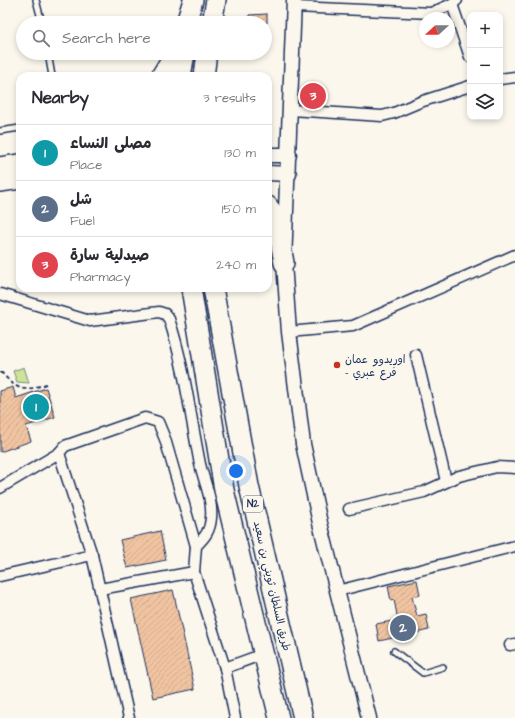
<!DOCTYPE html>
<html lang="en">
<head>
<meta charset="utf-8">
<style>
	:root { --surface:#fff; --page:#f2f2f3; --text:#2b2b33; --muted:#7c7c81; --line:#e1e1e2; --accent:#111827 }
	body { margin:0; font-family:"Architects Daughter","Playpen Sans Arabic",sans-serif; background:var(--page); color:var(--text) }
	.controls { position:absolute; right:12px; top:12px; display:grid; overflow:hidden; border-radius:8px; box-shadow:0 2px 6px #0003 }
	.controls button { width:36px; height:36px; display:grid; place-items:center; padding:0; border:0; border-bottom:1px solid var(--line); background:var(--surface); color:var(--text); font:20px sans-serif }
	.compass { position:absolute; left:419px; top:12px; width:36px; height:36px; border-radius:50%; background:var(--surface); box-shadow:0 2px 6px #0003; rotate:249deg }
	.you { position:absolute; left:236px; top:471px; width:14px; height:14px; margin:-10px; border:3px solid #fff; border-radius:50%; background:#1a73e8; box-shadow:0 0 0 6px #1a73e833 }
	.badge { display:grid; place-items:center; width:26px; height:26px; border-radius:50%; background:var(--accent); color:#fff; font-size:13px; font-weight:700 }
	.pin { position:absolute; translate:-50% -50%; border:2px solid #fff; box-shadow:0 1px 4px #0006 }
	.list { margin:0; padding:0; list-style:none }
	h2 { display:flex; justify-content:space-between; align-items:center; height:52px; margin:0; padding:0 16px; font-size:17px }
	h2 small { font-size:13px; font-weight:400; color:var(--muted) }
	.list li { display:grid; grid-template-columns:26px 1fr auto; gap:12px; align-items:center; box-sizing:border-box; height:56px; padding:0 16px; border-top:1px solid var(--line) }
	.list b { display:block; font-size:15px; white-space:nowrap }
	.list p { margin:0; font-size:13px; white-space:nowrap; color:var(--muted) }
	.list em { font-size:13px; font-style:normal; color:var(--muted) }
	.icon { flex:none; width:22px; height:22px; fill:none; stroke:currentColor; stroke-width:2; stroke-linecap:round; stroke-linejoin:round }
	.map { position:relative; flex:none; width:515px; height:718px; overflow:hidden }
	.search { position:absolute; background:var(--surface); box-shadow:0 2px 6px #0003; left:16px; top:16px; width:256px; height:44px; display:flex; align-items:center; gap:10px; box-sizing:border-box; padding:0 14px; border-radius:22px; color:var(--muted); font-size:15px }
	.panel { position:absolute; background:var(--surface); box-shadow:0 2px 6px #0003; left:16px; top:72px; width:256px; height:220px; border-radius:12px }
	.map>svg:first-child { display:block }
	.green { fill:#cde49a; stroke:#748a7c }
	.building { fill:url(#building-hatch); stroke:#1b2f5e }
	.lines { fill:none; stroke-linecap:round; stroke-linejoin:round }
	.lane-casing { stroke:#1b2f5e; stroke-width:8 }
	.street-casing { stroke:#1b2f5e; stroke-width:13 }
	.secondary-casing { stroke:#1b2f5e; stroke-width:17 }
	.highway-casing { stroke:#1b2f5e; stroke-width:22 }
	.path { stroke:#1b2f5e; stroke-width:2; stroke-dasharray:4 3; stroke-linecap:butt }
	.lane { stroke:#fbf7ec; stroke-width:5 }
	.street { stroke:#fbf7ec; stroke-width:10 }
	.secondary { stroke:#fbf7ec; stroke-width:14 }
	.highway { stroke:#fbf7ec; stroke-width:19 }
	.poi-dot { fill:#c8321e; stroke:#fbf7ec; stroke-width:1.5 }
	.labels { text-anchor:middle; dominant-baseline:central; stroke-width:3.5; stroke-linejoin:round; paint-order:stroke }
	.shield { fill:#fbf7ec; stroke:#5e6b89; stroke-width:1 }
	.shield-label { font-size:10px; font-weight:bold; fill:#1b2f5e }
	.poi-label { font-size:11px; fill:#1b2f5e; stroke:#fbf7ec; text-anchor:start }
	.street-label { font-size:11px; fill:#1b2f5e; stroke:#fbf7ec }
</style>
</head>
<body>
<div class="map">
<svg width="515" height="718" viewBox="0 0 515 718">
	<defs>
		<pattern id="building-hatch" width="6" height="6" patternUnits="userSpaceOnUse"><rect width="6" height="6" fill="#f1c4a1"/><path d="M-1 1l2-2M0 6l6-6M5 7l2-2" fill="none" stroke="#cea98d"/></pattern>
	</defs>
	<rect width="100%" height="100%" fill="#fbf7ec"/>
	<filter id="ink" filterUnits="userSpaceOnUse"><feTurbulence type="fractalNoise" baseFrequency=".025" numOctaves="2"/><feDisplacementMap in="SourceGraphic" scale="8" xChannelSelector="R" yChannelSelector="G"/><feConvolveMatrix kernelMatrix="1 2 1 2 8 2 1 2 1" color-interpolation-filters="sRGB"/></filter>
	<g filter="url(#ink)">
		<polygon class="green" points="24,367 29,383 17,382 13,371"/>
		<g class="building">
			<polygon points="267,14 267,23 249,23 249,15"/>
			<polygon points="13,387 16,398 46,388 55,417 26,426 31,441 0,452 0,391"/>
			<polygon points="160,531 166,560 127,568 120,540"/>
			<polygon points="417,580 420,595 412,597 417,616 426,614 429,630 379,641 376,624 398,620 394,600 391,601 388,586"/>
			<polygon points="173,590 195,689 153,698 131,599"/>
		</g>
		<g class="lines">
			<defs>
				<g id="lane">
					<polyline points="36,0 42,23"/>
					<polyline points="48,53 52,76"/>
					<polyline points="0,131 20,128"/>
					<polyline points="394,651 423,673 443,667"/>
				</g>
				<g id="street">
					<polyline points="452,4 470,57"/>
					<polyline points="295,7 431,13 452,4 457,0"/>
					<polyline points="500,79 515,77"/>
					<polyline points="291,110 382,116 394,113 420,102 470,86"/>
					<path d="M0,294L90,321L159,312L165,314L169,319C184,364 190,413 199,459C202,478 213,497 211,518C210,531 205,537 196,546L194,572L225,668L235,718"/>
					<polyline points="289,332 353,326 515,255"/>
					<polyline points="416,355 446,481"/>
					<polyline points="59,453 92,555 129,718"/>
					<polyline points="0,488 59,453 65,446 145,418 158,422 165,439 196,546"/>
					<polyline points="349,509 424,492 459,476 497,467 515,468"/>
					<polyline points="0,576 92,555"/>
					<polyline points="100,589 194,572"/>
					<polyline points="337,591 515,546"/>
					<polyline points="510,645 515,644"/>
					<polyline points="225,668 263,654"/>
				</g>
				<g id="secondary">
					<polyline points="294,0 284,263 289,332 303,444 320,523 369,718"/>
					<polyline points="268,155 289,155"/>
					<polyline points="268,173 289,174"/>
				</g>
				<g id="highway">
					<polyline points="186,23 193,0"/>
					<polyline points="212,23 216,0"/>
					<polyline points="161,76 175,53"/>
					<polyline points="181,76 185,53"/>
					<polyline points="204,76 207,53"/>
					<polyline points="0,167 20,164"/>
					<polyline points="0,182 20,179"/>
					<polyline points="268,206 276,217 284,263"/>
					<polyline points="191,288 224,490 279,718"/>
					<polyline points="213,288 249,486 303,718"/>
				</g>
			</defs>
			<use href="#lane" class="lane-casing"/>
			<use href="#street" class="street-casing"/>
			<use href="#secondary" class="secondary-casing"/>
			<use href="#highway" class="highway-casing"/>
			<path class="path" d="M0,373H2C18,391 23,392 46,384"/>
			<use href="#lane" class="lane"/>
			<use href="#street" class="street"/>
			<use href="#secondary" class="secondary"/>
			<use href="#highway" class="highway"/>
		</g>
	</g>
	<circle class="poi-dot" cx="337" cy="365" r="4"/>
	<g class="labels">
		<rect class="shield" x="243" y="496" width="20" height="16" rx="3"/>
		<g class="shield-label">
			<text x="253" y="504">N2</text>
		</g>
		<g class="poi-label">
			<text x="345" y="359">اوريدوو عمان<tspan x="345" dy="13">- فرع عبري</tspan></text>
		</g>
		<g class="street-label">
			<text transform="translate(272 586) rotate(77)">طريق السلطان ثويني بن سعيد</text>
		</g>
	</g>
</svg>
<div class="controls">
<button>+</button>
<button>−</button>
<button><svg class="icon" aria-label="layers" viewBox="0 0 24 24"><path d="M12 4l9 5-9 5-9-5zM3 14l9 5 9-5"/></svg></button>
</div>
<svg class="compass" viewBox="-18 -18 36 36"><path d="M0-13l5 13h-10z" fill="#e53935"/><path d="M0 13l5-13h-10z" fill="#7c7c81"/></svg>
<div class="you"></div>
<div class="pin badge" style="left:36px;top:407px;background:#0f9aa8">1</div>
<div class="pin badge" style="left:403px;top:628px;background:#5c6f8a">2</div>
<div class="pin badge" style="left:313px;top:96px;background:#e0444e">3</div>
<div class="search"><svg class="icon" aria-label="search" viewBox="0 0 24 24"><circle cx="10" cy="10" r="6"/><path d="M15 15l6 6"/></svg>Search here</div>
<section class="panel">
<h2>Nearby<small>3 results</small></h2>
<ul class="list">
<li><span class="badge" style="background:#0f9aa8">1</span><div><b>مصلى النساء</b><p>Place</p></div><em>130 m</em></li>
<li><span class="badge" style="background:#5c6f8a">2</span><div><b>شل</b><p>Fuel</p></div><em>150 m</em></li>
<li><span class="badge" style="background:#e0444e">3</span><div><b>صيدلية سارة</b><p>Pharmacy</p></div><em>240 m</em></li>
</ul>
</section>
</div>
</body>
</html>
